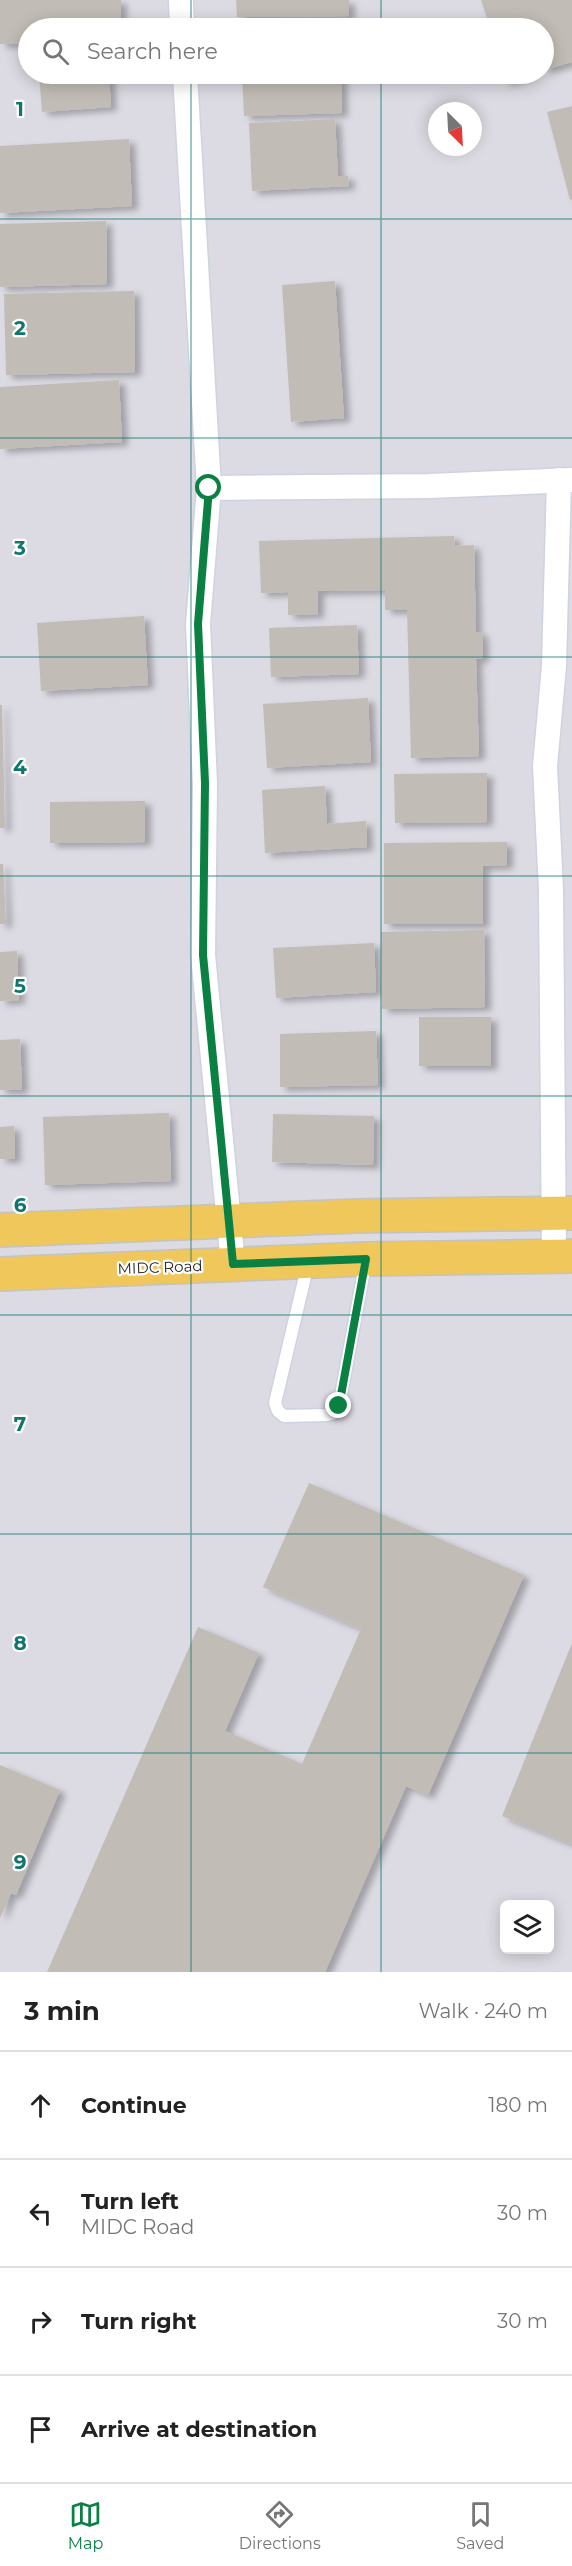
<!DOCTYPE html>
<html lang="en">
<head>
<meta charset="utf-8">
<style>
	:root { --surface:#fff; --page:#f6f6f6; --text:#222; --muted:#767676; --line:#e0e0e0; --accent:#0b8043 }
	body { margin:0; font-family:Montserrat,sans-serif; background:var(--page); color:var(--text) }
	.controls { position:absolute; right:18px; bottom:18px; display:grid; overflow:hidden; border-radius:9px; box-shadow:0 3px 15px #0003 }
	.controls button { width:54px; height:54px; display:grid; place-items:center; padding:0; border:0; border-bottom:2px solid var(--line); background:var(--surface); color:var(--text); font:30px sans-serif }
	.compass { position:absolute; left:428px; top:102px; width:54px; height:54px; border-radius:50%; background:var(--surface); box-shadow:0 3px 15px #0003; rotate:156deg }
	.stop { position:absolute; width:18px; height:18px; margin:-14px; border:4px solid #0b8043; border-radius:50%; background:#fff }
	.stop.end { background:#0b8043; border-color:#fff; box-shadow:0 2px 6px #0008 }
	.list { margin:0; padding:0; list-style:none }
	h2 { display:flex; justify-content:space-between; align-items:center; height:78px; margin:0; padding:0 24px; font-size:26px }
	h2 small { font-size:20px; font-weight:400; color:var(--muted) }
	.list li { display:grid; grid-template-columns:39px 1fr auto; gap:18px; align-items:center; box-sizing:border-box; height:108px; padding:0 24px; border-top:2px solid var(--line) }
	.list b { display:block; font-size:22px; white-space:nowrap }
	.list p { margin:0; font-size:20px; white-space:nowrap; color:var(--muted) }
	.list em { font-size:20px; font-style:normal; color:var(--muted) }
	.icon { flex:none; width:33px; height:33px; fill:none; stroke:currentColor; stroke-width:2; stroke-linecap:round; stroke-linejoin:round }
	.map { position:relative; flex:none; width:572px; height:1972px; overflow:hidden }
	.search { position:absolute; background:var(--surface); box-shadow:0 3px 15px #0003; left:18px; right:18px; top:18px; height:66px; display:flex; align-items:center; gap:15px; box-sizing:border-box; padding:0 21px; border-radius:33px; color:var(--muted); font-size:22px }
	.sheet { height:510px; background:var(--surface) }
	nav { display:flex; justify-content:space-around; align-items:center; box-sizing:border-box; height:84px; border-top:2px solid var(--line); background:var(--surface); font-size:16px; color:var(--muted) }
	nav a { display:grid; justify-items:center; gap:3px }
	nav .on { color:var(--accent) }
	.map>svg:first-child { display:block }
	.industrial { fill:#dcdae2; fill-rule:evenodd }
	.building { fill:#c2bcb6; filter:url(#shadow) }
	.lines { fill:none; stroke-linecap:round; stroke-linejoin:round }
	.lane-casing { stroke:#ced3e1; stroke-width:15 }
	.street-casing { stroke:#ced3e1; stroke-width:27 }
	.primary-casing { stroke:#c3c3c3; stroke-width:36 }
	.lane { stroke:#fff; stroke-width:12 }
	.street { stroke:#fff; stroke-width:24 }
	.primary { stroke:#efc75a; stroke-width:33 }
	.route { stroke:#0b8043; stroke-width:8 }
	.grid { fill:none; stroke:#0f766e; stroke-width:1.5; stroke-opacity:0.55 }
	.labels { text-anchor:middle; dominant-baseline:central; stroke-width:4.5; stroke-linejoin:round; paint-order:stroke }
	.street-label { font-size:15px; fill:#282828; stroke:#fff }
	.grid-label { font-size:20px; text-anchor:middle; font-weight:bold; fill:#0f766e; stroke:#fff; stroke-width:4.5; stroke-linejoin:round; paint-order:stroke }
</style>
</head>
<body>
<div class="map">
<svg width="572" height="1972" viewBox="0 0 572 1972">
	<defs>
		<filter id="shadow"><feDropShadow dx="6" dy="4" stdDeviation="3" flood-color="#0004"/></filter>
	</defs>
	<rect width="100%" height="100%" fill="#eae2d9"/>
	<path class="industrial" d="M0,0H572V1972H0ZM28,28H544V74H28ZM437,111H473V147H437ZM504,1904H550V1950H504Z"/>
	<g class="building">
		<polygon points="0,0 121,0 121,28 28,28 28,43 0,44"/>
		<polygon points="236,0 349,0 349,16 237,17"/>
		<polygon points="481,0 572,0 572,62 544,70 544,28 490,28"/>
		<polygon points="39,74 109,74 111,107 42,112"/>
		<polygon points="242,74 341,74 342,113 244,116"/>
		<polygon points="503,74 531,74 505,82"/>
		<polygon points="572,106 572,199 570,200 547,112"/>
		<polygon points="335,119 338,176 348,176 349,186 252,191 249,123"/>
		<polygon points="129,139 132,206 0,213 0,146"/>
		<polygon points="106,221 107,284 0,287 0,224"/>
		<polygon points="335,281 344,418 291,422 282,285"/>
		<polygon points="134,291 135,372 6,375 4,294"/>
		<polygon points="119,380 122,442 0,449 0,387"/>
		<polygon points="454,536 455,546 474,545 476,632 482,632 483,658 476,659 479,756 411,758 407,610 385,610 385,590 318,591 318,614 288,615 288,592 261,593 259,541"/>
		<polygon points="144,616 148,685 41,691 37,623"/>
		<polygon points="357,625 359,674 271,677 269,628"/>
		<polygon points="368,698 371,762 267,768 263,704"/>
		<polygon points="0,705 2,705 5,828 0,828"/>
		<polygon points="487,773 487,822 395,823 394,774"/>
		<polygon points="325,786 327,824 366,821 367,847 265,853 262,790"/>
		<polygon points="145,801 145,842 50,843 50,802"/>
		<polygon points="507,842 507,865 483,866 483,924 384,924 384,843"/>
		<polygon points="0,864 3,864 6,924 0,924"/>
		<polygon points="484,930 485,1007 382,1009 381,932"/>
		<polygon points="374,943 376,992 276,998 273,948"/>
		<polygon points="17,951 19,1000 0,1001 0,952"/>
		<rect x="419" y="1017" width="72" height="49"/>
		<polygon points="376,1031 378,1085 280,1087 280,1034"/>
		<polygon points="20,1039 22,1090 0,1090 0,1040"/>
		<polygon points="169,1113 171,1181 45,1185 43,1117"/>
		<polygon points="273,1114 374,1116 373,1165 272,1162"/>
		<polygon points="14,1126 15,1159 0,1159 0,1127"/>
		<polygon points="309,1483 524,1575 428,1795 406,1786 325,1972 47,1972 198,1627 259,1653 225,1731 302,1764 361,1629 263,1587"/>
		<polygon points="572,1643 572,1844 502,1816"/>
		<polygon points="0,1765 60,1790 16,1895 11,1893 0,1918"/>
	</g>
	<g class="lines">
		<defs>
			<polyline id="lane" points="308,1264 275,1403 278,1411 284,1416 327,1415 334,1413 339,1406 366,1260"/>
			<g id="street">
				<polyline points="181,0 182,28"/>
				<polyline points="185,74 209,488"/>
				<polyline points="554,1257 551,890 545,766 554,666 559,480"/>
				<polyline points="233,1264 203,955 205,784 198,624 209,488 430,486 572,480"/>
			</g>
			<g id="primary">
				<polyline points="0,1230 356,1216 572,1213"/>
				<polyline points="0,1274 366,1259 572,1256"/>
			</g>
		</defs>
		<use href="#lane" class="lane-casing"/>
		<use href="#street" class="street-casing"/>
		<use href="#primary" class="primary-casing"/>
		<use href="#lane" class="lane"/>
		<use href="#street" class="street"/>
		<use href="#primary" class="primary"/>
	</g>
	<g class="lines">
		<polyline class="route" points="209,488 198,624 205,783 203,955 233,1264 366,1259 339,1406"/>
	</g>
	<path class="grid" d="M191,0V28M381,0V28M191,74V1972M381,74V1972M0,219H572M0,438H572M0,657H572M0,876H572M0,1096H572M0,1315H572M0,1534H572M0,1753H572"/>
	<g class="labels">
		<g class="street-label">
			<text transform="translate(160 1267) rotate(-2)">MIDC Road</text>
		</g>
	</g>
	<g class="grid-label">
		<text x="20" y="116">1</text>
		<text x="20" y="335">2</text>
		<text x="20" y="555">3</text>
		<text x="20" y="774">4</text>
		<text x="20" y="993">5</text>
		<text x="20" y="1212">6</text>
		<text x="20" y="1431">7</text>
		<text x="20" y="1650">8</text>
		<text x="20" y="1869">9</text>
	</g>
</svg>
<div class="controls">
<button><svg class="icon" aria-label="layers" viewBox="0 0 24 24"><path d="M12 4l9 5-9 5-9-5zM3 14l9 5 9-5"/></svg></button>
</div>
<svg class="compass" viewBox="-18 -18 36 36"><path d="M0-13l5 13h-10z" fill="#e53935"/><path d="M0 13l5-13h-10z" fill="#767676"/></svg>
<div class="stop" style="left:209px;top:488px"></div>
<div class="stop end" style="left:339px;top:1406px"></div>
<div class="search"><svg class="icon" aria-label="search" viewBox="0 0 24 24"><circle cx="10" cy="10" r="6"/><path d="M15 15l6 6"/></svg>Search here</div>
</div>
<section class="sheet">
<h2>3 min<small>Walk · 240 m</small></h2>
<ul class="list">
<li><svg class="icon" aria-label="ahead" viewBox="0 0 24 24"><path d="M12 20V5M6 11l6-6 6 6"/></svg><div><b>Continue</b></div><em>180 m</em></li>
<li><svg class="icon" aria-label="left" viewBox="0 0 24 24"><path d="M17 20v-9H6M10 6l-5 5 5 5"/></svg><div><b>Turn left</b><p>MIDC Road</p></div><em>30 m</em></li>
<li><svg class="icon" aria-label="right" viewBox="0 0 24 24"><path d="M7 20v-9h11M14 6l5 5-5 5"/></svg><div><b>Turn right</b></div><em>30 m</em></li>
<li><svg class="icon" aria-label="arrive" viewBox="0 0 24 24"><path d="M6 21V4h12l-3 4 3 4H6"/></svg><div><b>Arrive at destination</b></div></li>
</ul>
</section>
<nav>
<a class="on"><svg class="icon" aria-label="map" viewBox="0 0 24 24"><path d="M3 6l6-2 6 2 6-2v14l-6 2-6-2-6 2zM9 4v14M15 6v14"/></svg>Map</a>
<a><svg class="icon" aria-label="directions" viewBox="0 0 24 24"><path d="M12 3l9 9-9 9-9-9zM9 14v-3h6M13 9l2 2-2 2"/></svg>Directions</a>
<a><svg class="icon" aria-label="saved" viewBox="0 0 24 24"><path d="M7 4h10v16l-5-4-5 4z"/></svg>Saved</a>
</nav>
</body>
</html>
